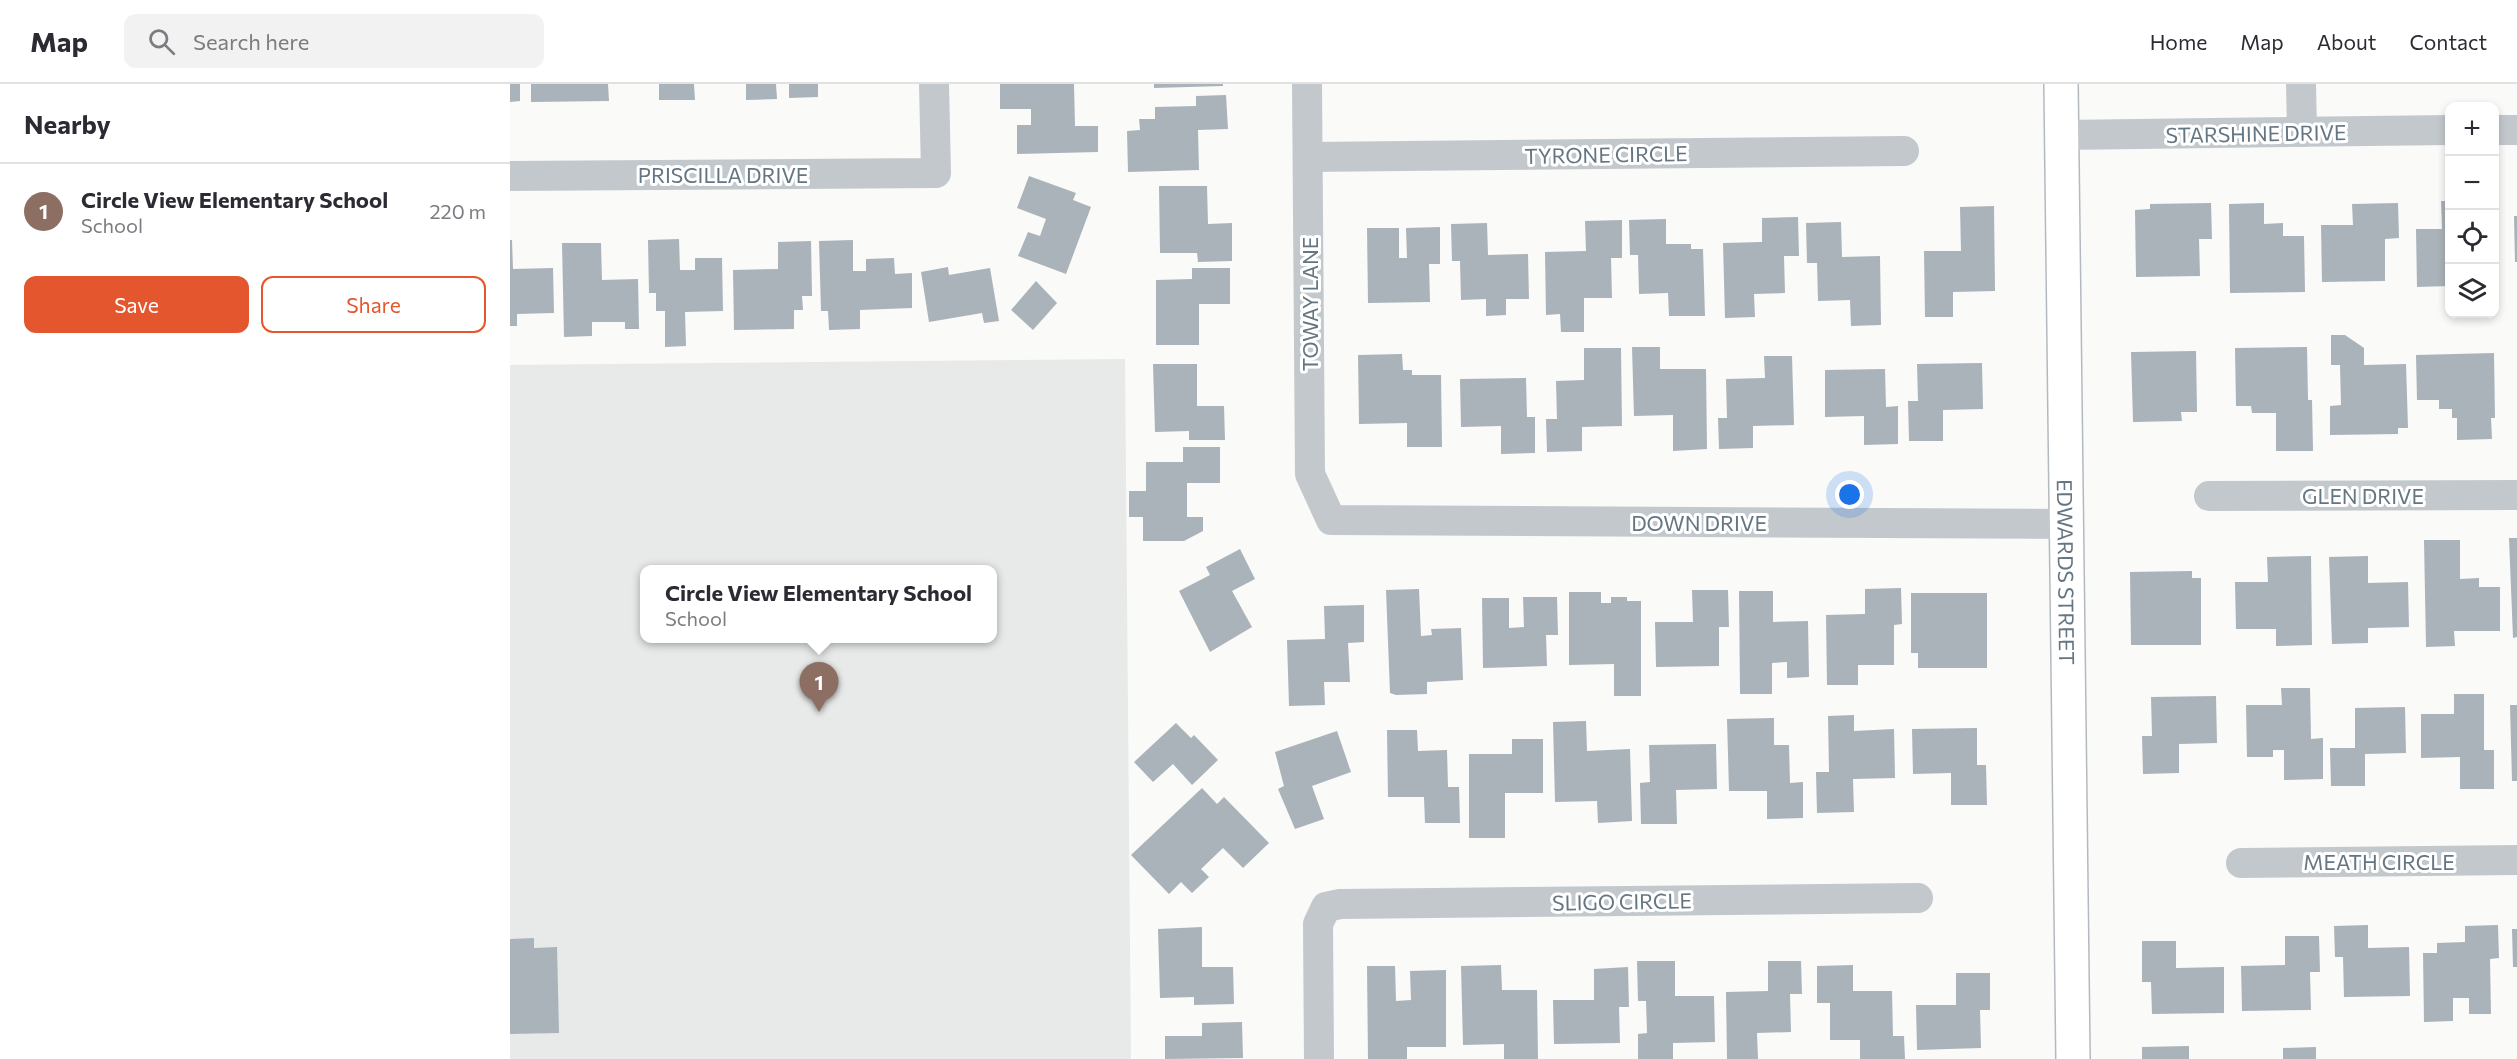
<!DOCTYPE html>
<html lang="en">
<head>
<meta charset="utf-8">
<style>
	:root { --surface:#fff; --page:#f2f2f3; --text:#2b2b33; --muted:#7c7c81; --line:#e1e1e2; --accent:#e4572e }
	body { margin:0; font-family:Commissioner,sans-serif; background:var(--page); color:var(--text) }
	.controls { position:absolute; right:18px; top:18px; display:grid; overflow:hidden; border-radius:12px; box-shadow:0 3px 9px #0003 }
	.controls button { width:54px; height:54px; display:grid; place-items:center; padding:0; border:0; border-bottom:2px solid var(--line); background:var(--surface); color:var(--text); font:30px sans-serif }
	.you { position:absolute; left:1340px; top:411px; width:21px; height:21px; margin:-15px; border:4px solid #fff; border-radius:50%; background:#1a73e8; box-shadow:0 0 0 9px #1a73e833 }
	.badge { display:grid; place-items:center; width:39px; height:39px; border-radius:50%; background:var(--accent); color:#fff; font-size:20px; font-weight:700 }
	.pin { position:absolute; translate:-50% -50px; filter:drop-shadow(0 2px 3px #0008) }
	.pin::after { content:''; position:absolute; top:32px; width:21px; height:18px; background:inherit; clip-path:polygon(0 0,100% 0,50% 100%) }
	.popup { position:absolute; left:130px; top:481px; width:357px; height:78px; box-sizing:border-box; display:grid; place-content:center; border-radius:12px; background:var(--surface); filter:drop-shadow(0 2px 4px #0005); font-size:20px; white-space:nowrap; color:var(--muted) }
	.popup b { font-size:22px; color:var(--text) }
	.popup::after { content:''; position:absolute; left:50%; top:100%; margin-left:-12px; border:12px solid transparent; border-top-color:var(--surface) }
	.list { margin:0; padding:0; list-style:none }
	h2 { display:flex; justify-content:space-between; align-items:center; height:78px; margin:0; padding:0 24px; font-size:26px }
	h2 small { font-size:20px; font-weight:400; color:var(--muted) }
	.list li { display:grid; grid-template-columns:39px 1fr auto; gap:18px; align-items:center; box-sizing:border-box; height:96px; padding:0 24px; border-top:2px solid var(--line) }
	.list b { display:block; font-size:22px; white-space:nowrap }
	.list p { margin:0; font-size:20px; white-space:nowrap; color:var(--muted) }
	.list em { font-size:20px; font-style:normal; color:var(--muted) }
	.actions { display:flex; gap:12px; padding:18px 24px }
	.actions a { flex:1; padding:14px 0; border:2px solid var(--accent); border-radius:12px; text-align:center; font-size:21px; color:var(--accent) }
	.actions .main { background:var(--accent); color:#fff }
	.icon { flex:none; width:33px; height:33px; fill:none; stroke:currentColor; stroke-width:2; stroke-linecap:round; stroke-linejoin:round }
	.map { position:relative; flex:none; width:2007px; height:975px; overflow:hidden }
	header { display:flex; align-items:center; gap:36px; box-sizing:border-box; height:84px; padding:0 30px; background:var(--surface); border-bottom:2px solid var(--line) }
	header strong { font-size:28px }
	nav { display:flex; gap:33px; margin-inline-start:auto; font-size:21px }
	.search { width:420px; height:54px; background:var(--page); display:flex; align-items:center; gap:15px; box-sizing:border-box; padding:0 21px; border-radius:12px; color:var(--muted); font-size:22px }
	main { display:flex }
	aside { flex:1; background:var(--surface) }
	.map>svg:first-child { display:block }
	.built { fill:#e8e9e9; fill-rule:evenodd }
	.building { fill:#aab3b9 }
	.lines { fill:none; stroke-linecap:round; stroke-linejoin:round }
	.secondary-casing { stroke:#b3babf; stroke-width:36 }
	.street { stroke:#c3c8cc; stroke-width:30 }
	.secondary { stroke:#fff; stroke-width:33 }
	.labels { text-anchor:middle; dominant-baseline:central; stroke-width:6; stroke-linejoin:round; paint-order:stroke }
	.street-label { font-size:21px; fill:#657683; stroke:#fff }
</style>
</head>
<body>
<header>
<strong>Map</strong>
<div class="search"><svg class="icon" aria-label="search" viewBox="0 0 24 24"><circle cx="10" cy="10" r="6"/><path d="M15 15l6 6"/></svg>Search here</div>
<nav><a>Home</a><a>Map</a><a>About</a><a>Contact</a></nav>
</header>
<main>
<aside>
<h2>Nearby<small></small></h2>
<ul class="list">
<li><span class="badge" style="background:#8d6e63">1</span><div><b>Circle View Elementary School</b><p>School</p></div><em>220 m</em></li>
</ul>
<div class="actions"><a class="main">Save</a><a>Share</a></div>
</aside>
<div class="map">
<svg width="2007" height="975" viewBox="0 0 2007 975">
	<rect width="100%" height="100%" fill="#fafaf8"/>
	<path class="built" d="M615,275L621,975H0V281ZM135,486H483V554H135Z"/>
	<g class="building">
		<polygon points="0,0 10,0 10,17 0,18"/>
		<polygon points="21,0 98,0 99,17 21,18"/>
		<polygon points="149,0 184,0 185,16 149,16"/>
		<polygon points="236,0 266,0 267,15 236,16"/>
		<polygon points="279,0 308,0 308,13 279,14"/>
		<polygon points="490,0 564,0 565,42 588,42 588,68 507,70 507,41 521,41 521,25 490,25"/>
		<polygon points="644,0 713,0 713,2 644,4"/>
		<polygon points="716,11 718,45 688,46 689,86 618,88 617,47 630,46 629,35 645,35 645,23 686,22 686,12"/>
		<polygon points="519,92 566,109 563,116 581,123 556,190 508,172 518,148 530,152 536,135 507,124"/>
		<polygon points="649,102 697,102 698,140 722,139 722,177 688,178 687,169 650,169"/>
		<polygon points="1931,117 1940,117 1940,202 1907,203 1906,145 1932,145"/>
		<polygon points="1701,119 1702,155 1689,155 1690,192 1626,193 1625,126 1640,125 1640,120"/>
		<polygon points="1754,119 1754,140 1773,139 1773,152 1794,152 1795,208 1720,209 1719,120"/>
		<polygon points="1888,119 1889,154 1875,155 1875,197 1812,198 1811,141 1843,141 1842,120"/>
		<polygon points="1484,122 1485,207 1443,208 1443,233 1415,233 1414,167 1451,167 1450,123"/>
		<polygon points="2004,132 2007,132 2007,178 2005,178"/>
		<polygon points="1288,133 1289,172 1274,172 1275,209 1244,210 1245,233 1215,234 1213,159 1252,158 1252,134"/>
		<polygon points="1156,135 1156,160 1181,160 1181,165 1193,165 1195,232 1159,232 1158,209 1129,210 1128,171 1120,171 1119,136"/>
		<polygon points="1112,136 1112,174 1101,174 1102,214 1074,214 1074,248 1051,248 1050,230 1036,231 1035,168 1076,167 1075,137"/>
		<polygon points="1331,138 1332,173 1370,172 1371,241 1341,242 1340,216 1308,217 1307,179 1297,179 1296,139"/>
		<polygon points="977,139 978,171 1018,170 1019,215 996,215 996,231 976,232 976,215 951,216 950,177 942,177 941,140"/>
		<polygon points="930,143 930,180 919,180 920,218 858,219 857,144 889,144 889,174 897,174 896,144"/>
		<polygon points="169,155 170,186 185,186 185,174 212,174 213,227 175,228 176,262 155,263 155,227 146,227 146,209 139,209 138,156"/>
		<polygon points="0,156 2,156 3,185 43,184 44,229 7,230 7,242 0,242"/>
		<polygon points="343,156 343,187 356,187 356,175 384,174 385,190 402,189 402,224 350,226 350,245 319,246 318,227 311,227 309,157"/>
		<polygon points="301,157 302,212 292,212 293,226 284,226 284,245 224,246 223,186 268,185 268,158"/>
		<polygon points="52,159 91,159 92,196 128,195 129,245 115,245 115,238 82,238 82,252 54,253"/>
		<polygon points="438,183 439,191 480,184 489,237 474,239 472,229 419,238 411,188"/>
		<polygon points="682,184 720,184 720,220 689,220 689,261 646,261 646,196 682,195"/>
		<polygon points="526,197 547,219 523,246 501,226"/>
		<polygon points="1821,251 1835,251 1854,264 1854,281 1896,280 1898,344 1888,344 1888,350 1820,351 1820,322 1831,321 1830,281 1821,281"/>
		<polygon points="1122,263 1150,263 1150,285 1196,285 1197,365 1163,367 1163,331 1124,332"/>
		<polygon points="1797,263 1798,316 1802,316 1803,367 1766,367 1766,329 1742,329 1741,322 1726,322 1725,264"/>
		<polygon points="1074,264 1111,264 1112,342 1072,343 1072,367 1037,368 1036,335 1047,335 1046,297 1074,296"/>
		<polygon points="1686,267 1687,328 1671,328 1672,337 1623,338 1621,268"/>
		<polygon points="1984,269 1985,334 1981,334 1982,355 1947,356 1947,334 1942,334 1942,325 1929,325 1929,316 1907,316 1906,271"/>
		<polygon points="892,270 893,286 902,286 902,291 931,291 932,363 897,363 897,339 849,340 848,271"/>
		<polygon points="1254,272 1282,272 1284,341 1243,342 1243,364 1209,365 1208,334 1217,334 1216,295 1255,294"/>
		<polygon points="1472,279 1473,325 1433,326 1433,357 1399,357 1398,317 1408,317 1407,280"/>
		<polygon points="643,280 687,280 687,322 714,322 715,356 679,356 679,347 645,348"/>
		<polygon points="1375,285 1376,323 1388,322 1388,360 1354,361 1354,332 1315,333 1315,286"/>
		<polygon points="1016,294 1017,333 1025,333 1025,369 991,370 991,342 951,343 950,295"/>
		<polygon points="673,363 710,363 710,399 677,399 677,433 693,433 693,447 674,457 633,457 633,433 619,433 619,407 636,407 636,378 673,378"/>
		<polygon points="1999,454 2007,454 2007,553 2003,554"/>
		<polygon points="1914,456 1950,456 1950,495 1969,494 1969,503 1990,503 1990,547 1944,547 1945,562 1916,563"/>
		<polygon points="730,465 745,495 722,507 742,543 700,568 669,507 700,491 696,483"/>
		<polygon points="1801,472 1802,561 1766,562 1766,545 1726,545 1725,498 1758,498 1757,473"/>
		<polygon points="1858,472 1858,499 1898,498 1899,543 1858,544 1858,559 1822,560 1819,473"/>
		<polygon points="1682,487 1682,494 1691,494 1691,561 1621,561 1620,488"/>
		<polygon points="1391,504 1392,540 1384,541 1384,581 1348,581 1348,601 1317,601 1316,531 1355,530 1355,505"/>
		<polygon points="909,505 911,552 922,551 921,545 951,544 953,596 917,598 917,610 886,611 880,609 876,506"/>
		<polygon points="1182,506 1218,506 1219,543 1209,543 1209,582 1146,583 1145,538 1183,538"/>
		<polygon points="1229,507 1263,507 1263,538 1298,537 1299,593 1277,594 1277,578 1262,579 1262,610 1230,610"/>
		<polygon points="1059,508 1091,508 1091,519 1101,519 1101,513 1117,513 1117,517 1131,517 1131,612 1104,612 1104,580 1059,581"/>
		<polygon points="1401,509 1477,509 1477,584 1408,584 1408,569 1401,569"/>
		<polygon points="1013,513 1047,513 1048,551 1036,551 1037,582 973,584 972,514 999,514 999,544 1014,543"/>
		<polygon points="854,521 854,558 838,559 840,598 814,598 815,621 779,622 777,556 815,555 814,522"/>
		<polygon points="1771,604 1800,604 1801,655 1813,654 1813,695 1774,696 1774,666 1763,666 1763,673 1737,673 1736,621 1772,621"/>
		<polygon points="1944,610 1974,610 1974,666 1984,666 1984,705 1950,705 1950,673 1911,674 1911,630 1944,630"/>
		<polygon points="1706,612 1707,659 1669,660 1669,689 1633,690 1632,652 1642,652 1641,613"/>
		<polygon points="2000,621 2007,621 2007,697 2002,697"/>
		<polygon points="1895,623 1896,669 1855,670 1855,702 1821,702 1820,664 1845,664 1845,624"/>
		<polygon points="1344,631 1344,647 1384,645 1385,694 1343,695 1344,728 1307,729 1306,688 1319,688 1318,632"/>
		<polygon points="1264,634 1264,661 1279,661 1280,699 1293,698 1293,734 1257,735 1257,707 1219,707 1217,635"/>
		<polygon points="1076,637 1077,667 1120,665 1122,737 1088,739 1087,717 1045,718 1043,638"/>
		<polygon points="666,639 681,654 684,651 708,676 682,701 663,680 643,698 624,678"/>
		<polygon points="1467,644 1467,681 1476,681 1477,721 1441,721 1441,689 1403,690 1402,645"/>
		<polygon points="877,646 907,646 908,667 937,666 938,703 949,703 950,739 915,739 914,713 878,713"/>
		<polygon points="827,647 841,688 802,702 814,735 785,745 768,705 774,702 765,668"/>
		<polygon points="1002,655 1033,655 1033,709 995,709 995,754 959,754 959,670 1002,670"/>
		<polygon points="1206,660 1207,705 1166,706 1167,740 1131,740 1130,699 1140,698 1139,661"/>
		<polygon points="692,704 707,720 714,713 759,759 733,784 713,764 691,785 699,793 682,809 671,798 659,810 621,771"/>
		<polygon points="1858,841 1858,864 1899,863 1900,912 1834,913 1833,873 1825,873 1824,842"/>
		<polygon points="1988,841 1989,874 1980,875 1981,930 1959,930 1959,914 1943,914 1943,937 1914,938 1913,869 1927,869 1927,859 1955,858 1955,842"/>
		<polygon points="692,843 692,883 723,883 724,920 684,921 684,913 650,914 648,845"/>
		<polygon points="2002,845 2007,845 2007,883 2003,883"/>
		<polygon points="1775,852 1809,852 1810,888 1800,888 1801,926 1732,927 1731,882 1775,881"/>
		<polygon points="24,854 24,864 47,863 49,949 0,950 0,855"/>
		<polygon points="1632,857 1666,857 1666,884 1714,883 1714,929 1642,930 1641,898 1632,898"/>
		<polygon points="1127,877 1165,877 1165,912 1204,912 1205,958 1163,959 1163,975 1128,975 1128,950 1137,949 1136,917 1128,917"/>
		<polygon points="1258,877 1291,877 1292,910 1280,910 1281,948 1247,949 1248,975 1217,975 1216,908 1258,907"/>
		<polygon points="991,881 992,906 1027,906 1028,975 994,975 994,960 953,961 951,882"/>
		<polygon points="1343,881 1343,907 1382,907 1383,952 1394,952 1395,975 1350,975 1350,956 1320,956 1320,919 1307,919 1307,882"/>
		<polygon points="857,882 885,882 886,917 901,916 900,887 936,886 936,963 897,963 897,975 858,975"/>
		<polygon points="1118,883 1119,923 1109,923 1110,959 1044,960 1043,916 1084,916 1084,885"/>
		<polygon points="1446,889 1480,889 1480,926 1470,926 1471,964 1407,966 1406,921 1446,921"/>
		<polygon points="732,938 733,974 655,975 655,952 692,952 692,939"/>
		<polygon points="1679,962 1679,975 1632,975 1632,963"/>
		<polygon points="1806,963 1806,975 1773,975 1773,964"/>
	</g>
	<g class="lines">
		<defs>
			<g id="secondary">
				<path id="s1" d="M1551,0L1563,975"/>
			</g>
		</defs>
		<use href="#secondary" class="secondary-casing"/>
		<g class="street">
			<polyline points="797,0 800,390 821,436 1557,440"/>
			<polyline points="1791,0 1792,48"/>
			<polyline points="1984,46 2007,46"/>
			<polyline points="1552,51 1940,46"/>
			<polyline points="798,73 1394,67"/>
			<polyline points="0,92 426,89 424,0"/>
			<polyline points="1699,412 2007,411"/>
			<polyline points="1731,779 2007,776"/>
			<polyline points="809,975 808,840 816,823 830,820 1408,814"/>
		</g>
		<use href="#secondary" class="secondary"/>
	</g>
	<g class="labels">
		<g class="street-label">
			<text transform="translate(1746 49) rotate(-1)">STARSHINE DRIVE</text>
			<text transform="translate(1096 70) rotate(-1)">TYRONE CIRCLE</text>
			<text x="213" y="90">PRISCILLA DRIVE</text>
			<text transform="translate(799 220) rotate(-90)">TOWAY LANE</text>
			<text x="1853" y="411">GLEN DRIVE</text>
			<text x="1189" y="438">DOWN DRIVE</text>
			<text stroke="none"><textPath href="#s1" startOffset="488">EDWARDS STREET</textPath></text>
			<text x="1869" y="777">MEATH CIRCLE</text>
			<text transform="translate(1112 817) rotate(-1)">SLIGO CIRCLE</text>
		</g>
	</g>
</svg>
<div class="controls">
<button>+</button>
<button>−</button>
<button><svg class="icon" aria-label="locate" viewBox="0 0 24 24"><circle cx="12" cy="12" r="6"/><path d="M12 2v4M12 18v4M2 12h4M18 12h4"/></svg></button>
<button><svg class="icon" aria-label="layers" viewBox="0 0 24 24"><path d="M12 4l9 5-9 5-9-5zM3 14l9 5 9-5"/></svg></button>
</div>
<div class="you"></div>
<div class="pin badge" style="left:309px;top:628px;background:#8d6e63">1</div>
<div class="popup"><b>Circle View Elementary School</b>School</div>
</div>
</main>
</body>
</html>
